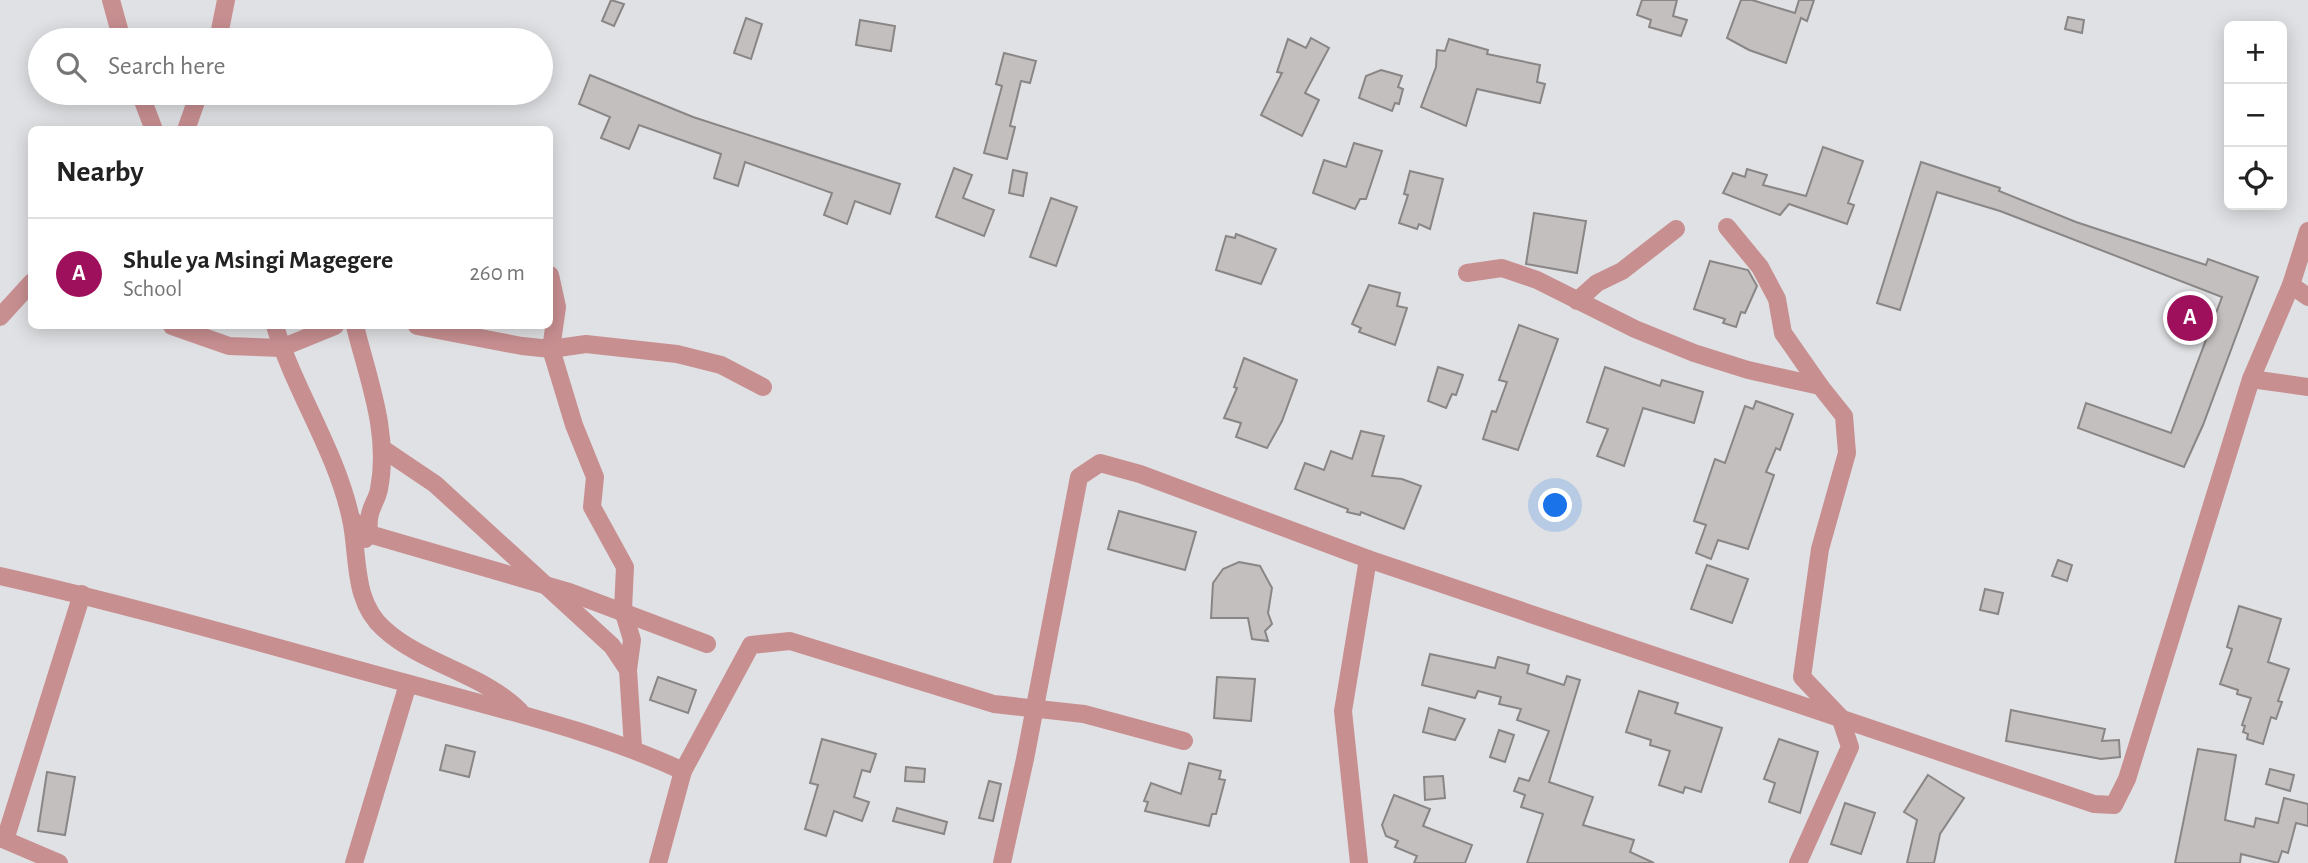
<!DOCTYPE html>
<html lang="en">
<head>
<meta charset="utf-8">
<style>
	:root { --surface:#fff; --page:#f6f6f6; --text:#222; --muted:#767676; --line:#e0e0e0; --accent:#9e105c }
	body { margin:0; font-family:"Alegreya Sans",sans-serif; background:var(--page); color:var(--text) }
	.controls { position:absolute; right:21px; top:21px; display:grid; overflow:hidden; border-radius:10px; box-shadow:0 4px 18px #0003 }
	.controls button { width:63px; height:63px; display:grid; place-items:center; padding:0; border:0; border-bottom:2px solid var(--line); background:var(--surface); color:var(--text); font:35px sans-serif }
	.you { position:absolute; left:1556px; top:506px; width:24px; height:24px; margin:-18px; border:5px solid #fff; border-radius:50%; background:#1a73e8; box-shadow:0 0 0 10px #1a73e833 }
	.badge { display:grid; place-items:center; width:46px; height:46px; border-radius:50%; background:var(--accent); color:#fff; font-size:23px; font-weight:700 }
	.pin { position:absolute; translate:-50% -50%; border:4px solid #fff; box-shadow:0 2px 7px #0006 }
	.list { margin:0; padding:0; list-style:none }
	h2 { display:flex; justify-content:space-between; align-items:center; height:91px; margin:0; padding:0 28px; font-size:30px }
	h2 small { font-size:23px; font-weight:400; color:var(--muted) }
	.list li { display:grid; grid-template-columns:46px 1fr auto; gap:21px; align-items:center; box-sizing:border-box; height:112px; padding:0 28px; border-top:2px solid var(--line) }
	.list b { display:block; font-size:26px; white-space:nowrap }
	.list p { margin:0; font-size:23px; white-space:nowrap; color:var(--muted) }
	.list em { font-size:23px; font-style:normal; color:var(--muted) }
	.icon { flex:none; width:38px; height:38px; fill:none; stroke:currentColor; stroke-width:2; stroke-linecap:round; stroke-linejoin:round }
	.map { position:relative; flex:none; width:2308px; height:863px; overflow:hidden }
	.search { position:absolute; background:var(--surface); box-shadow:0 4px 18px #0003; left:28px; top:28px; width:525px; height:77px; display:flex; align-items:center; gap:18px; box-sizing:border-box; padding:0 24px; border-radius:38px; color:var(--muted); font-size:26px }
	.panel { position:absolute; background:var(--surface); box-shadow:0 4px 18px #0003; left:28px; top:126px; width:525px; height:203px; border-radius:10px }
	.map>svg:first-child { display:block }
	.building { fill:#c3bfbe; stroke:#898685; stroke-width:2 }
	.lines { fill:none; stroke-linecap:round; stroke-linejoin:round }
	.minor { stroke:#c88f91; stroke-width:18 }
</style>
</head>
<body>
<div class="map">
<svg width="2308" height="863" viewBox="0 0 2308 863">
	<rect width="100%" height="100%" fill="#e0e1e4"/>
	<g class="building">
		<polygon points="611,0 624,4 614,26 602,21"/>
		<polygon points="1642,0 1677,0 1673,16 1687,20 1681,36 1649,27 1651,20 1637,15"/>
		<polygon points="1741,0 1752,0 1795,13 1799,0 1814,0 1807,21 1801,18 1786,63 1749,50 1727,38"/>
		<polygon points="2068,17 2084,20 2082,33 2065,29"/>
		<polygon points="746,18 762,24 751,59 734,53"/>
		<polygon points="860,20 895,26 891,51 856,45"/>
		<polygon points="1311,38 1329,48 1305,93 1319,100 1302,136 1261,115 1282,73 1277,72 1288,39 1306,48"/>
		<polygon points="1449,39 1488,50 1487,54 1540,65 1537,82 1545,84 1540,103 1477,89 1466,126 1421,107 1436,67 1437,50 1445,51"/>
		<polygon points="1004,53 1036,61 1030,83 1021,81 1010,126 1015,127 1007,159 984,153 1002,86 996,84"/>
		<polygon points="1381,70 1402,76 1398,87 1403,89 1399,104 1395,103 1392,111 1359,98 1366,76"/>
		<polygon points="590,75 693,117 900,184 890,214 855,201 847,224 824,215 832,193 745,162 738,186 714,178 721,154 639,125 629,149 601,138 610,117 579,104"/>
		<polygon points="1354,143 1382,151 1366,199 1360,199 1355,209 1313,193 1324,160 1346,167"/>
		<polygon points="1823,147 1863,161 1848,203 1854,205 1847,224 1789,204 1780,215 1723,193 1733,173 1745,177 1747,169 1767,175 1763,185 1806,196"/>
		<polygon points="1921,162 2000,188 1999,191 2076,222 2206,265 2208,259 2258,277 2203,425 2184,467 2078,428 2086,403 2171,433 2222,297 2000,211 1937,192 1900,310 1877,303"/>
		<polygon points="954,168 972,175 963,198 994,210 984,236 936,217"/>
		<polygon points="1013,170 1027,173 1023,196 1009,193"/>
		<polygon points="1410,171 1443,179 1430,229 1419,224 1417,229 1399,223 1408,195 1404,194"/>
		<polygon points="1051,198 1077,207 1056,266 1030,257"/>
		<polygon points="1534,213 1586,221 1577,273 1526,264"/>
		<polygon points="1236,234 1276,249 1261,284 1216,270 1226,236 1235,238"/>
		<polygon points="1710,261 1748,270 1757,286 1745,313 1741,312 1736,327 1723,323 1725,319 1694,309"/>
		<polygon points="1369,285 1400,293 1397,306 1407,308 1395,345 1359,332 1361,328 1352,324"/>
		<polygon points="1519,325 1558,339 1518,450 1483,439 1492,411 1496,412 1507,382 1499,380"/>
		<polygon points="1244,358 1297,380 1282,421 1267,448 1236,437 1241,423 1224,418 1237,388 1234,387"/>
		<polygon points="1438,367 1463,375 1456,395 1452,394 1446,408 1428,401"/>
		<polygon points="1605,367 1660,386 1662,380 1703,392 1694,423 1643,408 1624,466 1597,456 1608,429 1587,422"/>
		<polygon points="1756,401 1793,414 1780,450 1776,448 1766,472 1774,475 1748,549 1718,540 1711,559 1696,553 1706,525 1694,521 1715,459 1725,463 1745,406 1753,409"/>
		<polygon points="1361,431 1384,436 1372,476 1402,479 1421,486 1404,529 1361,512 1360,515 1347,512 1348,509 1295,489 1305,463 1324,470 1331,451 1352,459"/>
		<polygon points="1119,511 1196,532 1185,570 1108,549"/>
		<polygon points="2058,560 2072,565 2067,581 2052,576"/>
		<polygon points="1239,562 1260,566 1272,588 1268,613 1272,624 1265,631 1268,641 1252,639 1248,618 1211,618 1213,583 1223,569"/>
		<polygon points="1707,565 1748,579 1732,623 1691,609"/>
		<polygon points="1985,589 2003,593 1998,614 1980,610"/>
		<polygon points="2239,606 2281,619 2268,662 2289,669 2278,701 2282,702 2276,719 2271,717 2263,744 2247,739 2248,734 2243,732 2245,726 2242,725 2251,698 2237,694 2238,690 2220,684 2232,649 2227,647"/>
		<polygon points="1430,654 1495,668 1498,657 1529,665 1527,673 1564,685 1567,676 1580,680 1549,782 1593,797 1583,825 1634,840 1630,852 1654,863 1527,863 1543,814 1521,807 1525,795 1514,791 1519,778 1529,781 1549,731 1517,720 1521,709 1499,704 1501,697 1478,691 1475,698 1422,685"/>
		<polygon points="658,677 696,690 688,713 650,700"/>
		<polygon points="1217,677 1255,679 1251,721 1214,718"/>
		<polygon points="1639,691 1678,703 1675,713 1722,728 1701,792 1685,787 1683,793 1659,785 1670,751 1650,745 1651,740 1626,732"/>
		<polygon points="1429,708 1465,719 1455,740 1423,732"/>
		<polygon points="2011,710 2105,729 2102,741 2119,740 2120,757 2101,759 2006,741"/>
		<polygon points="1499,730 1514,735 1505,762 1490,757"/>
		<polygon points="822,739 876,754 870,772 862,770 854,797 869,802 862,821 834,811 826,836 805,829 818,785 810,783"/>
		<polygon points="1779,739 1818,752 1800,813 1769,802 1775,783 1764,779"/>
		<polygon points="446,745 475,752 469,777 440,770"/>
		<polygon points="2198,749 2236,755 2225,820 2254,827 2256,818 2278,823 2284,798 2308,804 2308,826 2296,823 2288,853 2282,851 2278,863 2241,854 2240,863 2175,863"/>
		<polygon points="1189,763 1221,771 1219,779 1225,780 1216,814 1212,814 1209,826 1145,811 1148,802 1144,801 1151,783 1181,794"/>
		<polygon points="906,767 925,769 924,782 905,781"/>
		<polygon points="2270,769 2294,775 2290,791 2266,784"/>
		<polygon points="47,772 75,777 65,835 38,831"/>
		<polygon points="1928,775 1964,798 1940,834 1934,863 1907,863 1917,820 1904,812"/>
		<polygon points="1443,776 1445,798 1425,800 1424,777"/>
		<polygon points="989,781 1001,784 993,821 979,818"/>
		<polygon points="1394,795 1430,809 1423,826 1472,845 1465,863 1414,863 1417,856 1395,847 1398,841 1386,836 1382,825"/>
		<polygon points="1845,803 1875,813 1861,854 1831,844"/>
		<polygon points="897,808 947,822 944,834 893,821"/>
	</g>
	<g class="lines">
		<g class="minor">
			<polyline points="111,0 122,40"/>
			<polyline points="218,40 226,0"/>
			<polyline points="140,93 154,130"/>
			<polyline points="186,130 199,93"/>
			<polyline points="1727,227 1760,267 1777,299 1783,333 1820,386"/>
			<polyline points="1467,273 1502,268 1537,280 1635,329 1694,353 1748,370 1820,386 1844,416 1847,453 1820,549 1802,677 1840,717 1850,747 1798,863"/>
			<polyline points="550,275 557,307 551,349 574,425 595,477 592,507 625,567 623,610 632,640 628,670 633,747"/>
			<polyline points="2291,285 2308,297"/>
			<polyline points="1577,301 1597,283 1622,271 1676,229"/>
			<polyline points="0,317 32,282"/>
			<polyline points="172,326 229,346 281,348 335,326"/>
			<path d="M275,326C295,392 336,450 351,519C359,556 352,601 384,629C424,665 482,673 520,711"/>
			<path d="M355,326C368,379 390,433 379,489C378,497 372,505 370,514C367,523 371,531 365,539"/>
			<polyline points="417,326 522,346 551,349 586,344 677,354 721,365 763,387"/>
			<polyline points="2251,379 2308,387"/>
			<polyline points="383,449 435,484 612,646 628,670"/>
			<polyline points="351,519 369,534 569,592 707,644"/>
			<path d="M0,576C138,607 274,647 410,684C502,710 597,731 683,771"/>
			<polyline points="59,863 5,840 82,594"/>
			<polyline points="354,863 408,684"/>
			<polyline points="658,863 683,771 751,645 790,641 994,704 1084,714 1184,741"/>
			<polyline points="1002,863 1025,759 1079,477 1100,463 1140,474 1368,559 2094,804 2114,805 2127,779 2251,379 2291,285 2308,231"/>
			<polyline points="1359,863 1343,711 1368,559"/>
		</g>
	</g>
</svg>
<div class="controls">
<button>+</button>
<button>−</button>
<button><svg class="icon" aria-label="locate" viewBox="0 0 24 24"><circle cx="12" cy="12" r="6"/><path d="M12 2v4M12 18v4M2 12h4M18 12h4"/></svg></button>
</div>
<div class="you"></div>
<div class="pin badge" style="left:2190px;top:318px">A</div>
<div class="search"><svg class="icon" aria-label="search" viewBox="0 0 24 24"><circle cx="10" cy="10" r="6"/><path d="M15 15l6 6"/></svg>Search here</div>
<section class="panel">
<h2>Nearby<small></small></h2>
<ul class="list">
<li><span class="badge">A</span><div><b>Shule ya Msingi Magegere</b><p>School</p></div><em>260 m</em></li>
</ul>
</section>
</div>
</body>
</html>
